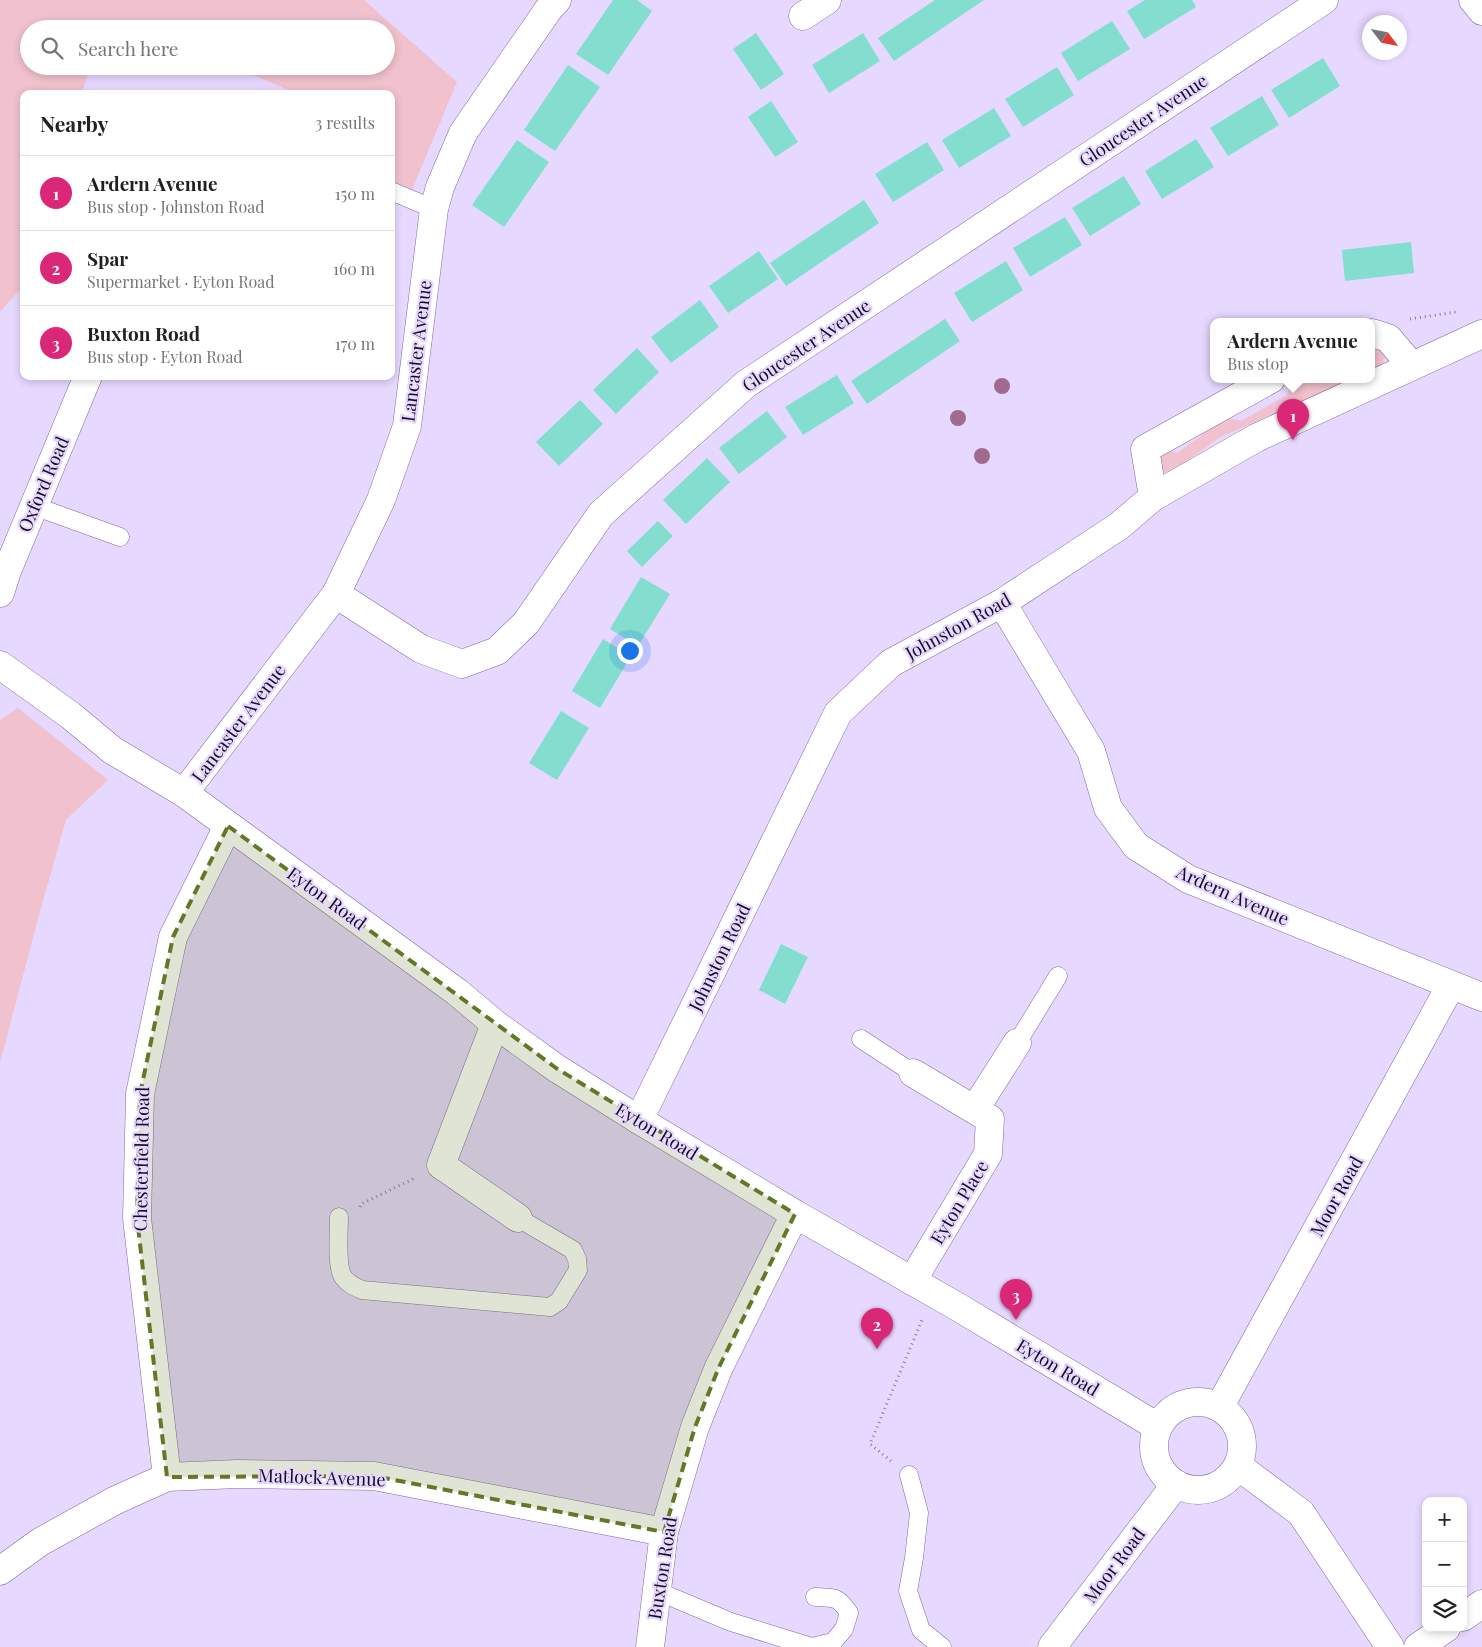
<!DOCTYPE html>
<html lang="en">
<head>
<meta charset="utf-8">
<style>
	:root { --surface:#fff; --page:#f6f6f6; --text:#202124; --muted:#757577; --line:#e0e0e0; --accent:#db2777 }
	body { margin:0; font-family:"Playfair Display",serif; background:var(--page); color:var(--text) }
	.controls { position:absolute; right:15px; bottom:15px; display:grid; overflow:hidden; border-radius:10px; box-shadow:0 2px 8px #0003 }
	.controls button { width:45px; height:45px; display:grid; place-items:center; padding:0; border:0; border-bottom:1px solid var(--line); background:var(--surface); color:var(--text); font:25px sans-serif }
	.compass { position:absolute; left:1362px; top:15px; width:45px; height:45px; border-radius:50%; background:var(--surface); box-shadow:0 2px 8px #0003; rotate:122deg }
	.you { position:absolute; left:629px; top:650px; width:18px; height:18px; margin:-12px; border:4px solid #fff; border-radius:50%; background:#1a73e8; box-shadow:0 0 0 8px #1a73e833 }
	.badge { display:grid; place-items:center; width:32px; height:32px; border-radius:50%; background:var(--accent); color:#fff; font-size:16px; font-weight:700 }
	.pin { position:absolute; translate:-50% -41px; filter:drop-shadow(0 1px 2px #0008) }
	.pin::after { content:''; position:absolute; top:26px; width:18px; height:15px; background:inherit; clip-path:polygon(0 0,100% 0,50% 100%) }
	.popup { position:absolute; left:1210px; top:318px; width:165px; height:65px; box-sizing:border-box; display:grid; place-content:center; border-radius:10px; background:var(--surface); filter:drop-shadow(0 1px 4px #0005); font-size:16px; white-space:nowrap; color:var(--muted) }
	.popup b { font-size:19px; color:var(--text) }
	.popup::after { content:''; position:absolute; left:50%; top:100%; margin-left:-10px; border:10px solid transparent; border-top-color:var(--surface) }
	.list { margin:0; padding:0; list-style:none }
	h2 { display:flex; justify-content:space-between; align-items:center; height:65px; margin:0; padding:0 20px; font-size:21px }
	h2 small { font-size:16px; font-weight:400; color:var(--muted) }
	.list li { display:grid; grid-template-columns:32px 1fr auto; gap:15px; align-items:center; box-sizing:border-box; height:75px; padding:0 20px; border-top:1px solid var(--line) }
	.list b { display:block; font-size:19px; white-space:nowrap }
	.list p { margin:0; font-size:16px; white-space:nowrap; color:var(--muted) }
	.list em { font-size:16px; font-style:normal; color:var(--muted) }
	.icon { flex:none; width:28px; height:28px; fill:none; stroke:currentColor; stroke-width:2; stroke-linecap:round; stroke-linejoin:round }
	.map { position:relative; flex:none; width:1482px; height:1647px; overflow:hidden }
	.search { position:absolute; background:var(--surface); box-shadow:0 2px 8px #0003; left:20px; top:20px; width:375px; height:55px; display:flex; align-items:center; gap:12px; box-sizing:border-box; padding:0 18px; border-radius:28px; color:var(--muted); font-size:19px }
	.panel { position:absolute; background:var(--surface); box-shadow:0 2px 8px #0003; left:20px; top:90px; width:375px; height:290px; border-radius:10px }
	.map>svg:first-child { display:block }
	.green { fill:#f1c2ce }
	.building { fill:#84decf }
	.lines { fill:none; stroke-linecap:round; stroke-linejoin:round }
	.lane-casing { stroke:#8069a2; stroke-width:19 }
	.street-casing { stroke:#8069a2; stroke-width:29 }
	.path { stroke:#8a7e9d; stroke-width:3; stroke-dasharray:1 4; stroke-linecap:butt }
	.lane { stroke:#fff; stroke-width:18 }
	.street { stroke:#fff; stroke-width:28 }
	.tree { fill:#a06b8f }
	.marked { fill:#637727; fill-opacity:0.2; stroke:#637727; stroke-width:4; stroke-dasharray:10 6; stroke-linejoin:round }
	.labels { text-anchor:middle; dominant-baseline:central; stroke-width:4.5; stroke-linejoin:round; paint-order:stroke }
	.street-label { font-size:18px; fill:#160c22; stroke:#e7d8ff }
</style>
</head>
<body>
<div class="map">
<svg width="1482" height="1647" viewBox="0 0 1482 1647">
	<rect width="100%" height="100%" fill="#e7d8ff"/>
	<g class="green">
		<polygon points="0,0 364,0 457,82 412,190 391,181 391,94 298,94 232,66 386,66 386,29 29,29 29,66 91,66 81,94 24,94 24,285 0,312"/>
		<polygon points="1372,343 1387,355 1382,365 1372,370"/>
		<polygon points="1300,379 1351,379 1219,438 1170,473 1153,468 1161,448 1177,453 1201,436 1202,425 1221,416 1241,421 1287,395 1290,384"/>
		<polygon points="18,708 108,780 66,820 39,915 0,1063 0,720"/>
	</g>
	<g class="building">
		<polygon points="613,0 637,0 652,11 608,75 576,54"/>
		<polygon points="935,0 984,0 894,61 878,38"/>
		<polygon points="1145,0 1192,0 1196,7 1144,39 1127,11"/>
		<polygon points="1112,21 1130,49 1078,81 1061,53"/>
		<polygon points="756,33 784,74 761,90 733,49"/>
		<polygon points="863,33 880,61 829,93 812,65"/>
		<polygon points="1323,58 1340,86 1289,118 1271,90"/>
		<polygon points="568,65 600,87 555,151 524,130"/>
		<polygon points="1057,67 1074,95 1023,127 1005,99"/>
		<polygon points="1262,96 1279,125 1228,156 1210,128"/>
		<polygon points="771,101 798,142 775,157 748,117"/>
		<polygon points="994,108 1011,136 959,168 942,140"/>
		<polygon points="1196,139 1214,167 1162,199 1145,171"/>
		<polygon points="517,140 549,162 504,227 472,205"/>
		<polygon points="927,142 944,170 893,202 875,174"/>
		<polygon points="1124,176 1141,204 1090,236 1072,208"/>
		<polygon points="864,200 879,223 786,286 770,263"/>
		<polygon points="1065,217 1082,245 1030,277 1013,248"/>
		<polygon points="1411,242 1414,273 1345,281 1342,250"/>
		<polygon points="759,251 778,279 728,313 709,286"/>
		<polygon points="1006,261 1023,290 972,322 954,293"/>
		<polygon points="700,300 719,327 671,363 651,337"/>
		<polygon points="945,319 960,341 867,404 851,381"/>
		<polygon points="637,348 659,372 616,414 593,390"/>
		<polygon points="837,375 854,403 803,435 785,407"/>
		<polygon points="580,400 603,424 559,466 536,442"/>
		<polygon points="767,411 787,437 739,474 719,448"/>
		<polygon points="707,458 730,482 686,524 663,500"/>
		<polygon points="658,521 673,536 642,567 627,551"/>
		<polygon points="641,577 670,594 638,646 610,629"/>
		<polygon points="603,639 631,656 600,708 572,691"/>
		<polygon points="561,711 589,728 557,780 529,763"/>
		<polygon points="781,944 808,957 785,1004 759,990"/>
	</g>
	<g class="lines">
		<defs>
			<g id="lane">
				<polyline points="391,191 434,209"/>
				<polyline points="34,506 120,537"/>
				<polyline points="861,1039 913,1073"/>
				<polyline points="1017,1043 1058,976"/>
				<path d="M339,1217C339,1231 336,1266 343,1277C348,1284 355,1287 362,1290L550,1307L559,1301L578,1270L577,1259L573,1250L518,1218"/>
				<polyline points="909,1475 919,1513 914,1558 908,1591 921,1630 942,1647"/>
				<path d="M657,1591L731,1622L812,1647L833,1642L844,1629L849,1613C838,1596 835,1598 815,1597"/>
			</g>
			<g id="street">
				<polyline points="1473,0 1482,11"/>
				<polyline points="803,16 827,0"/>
				<polyline points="1372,333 1388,338 1411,365"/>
				<polyline points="1153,497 1145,449 1271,379"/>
				<polyline points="0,593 7,571 88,376"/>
				<polyline points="336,594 421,649 462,664 497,651 526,623 601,514 746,384 1324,0"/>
				<polyline points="1002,603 1091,751 1108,808 1136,846 1188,879 1482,997"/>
				<polyline points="0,665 70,715 112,750 184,793 457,992 495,1024 556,1068 639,1120 795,1214 958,1307 1158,1427"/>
				<polyline points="184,793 336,594 381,500 407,426 434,209 440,187 463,133 548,10 557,0"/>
				<polyline points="495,1024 441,1165 518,1218"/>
				<polyline points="975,1109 1017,1043"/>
				<polyline points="639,1120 838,713 891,663 1002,603 1119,526 1153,497 1256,438 1482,334"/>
				<polyline points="912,1281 988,1154 990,1119 913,1073"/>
				<circle cx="1198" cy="1446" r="44"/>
				<polyline points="1220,1406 1451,985"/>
				<polyline points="1238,1466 1301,1513 1390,1647"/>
				<polyline points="167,1477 137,1218 140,1094 173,937 228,826"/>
				<polyline points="0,1571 40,1542 114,1501 167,1477 237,1474 374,1476 664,1532"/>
				<polyline points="1463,1617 1482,1604"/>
				<polyline points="650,1647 664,1532 695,1427 719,1367 795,1214"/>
				<polyline points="1052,1647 1176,1484"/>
				<polyline points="1418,1647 1446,1628"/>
			</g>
		</defs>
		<use href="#lane" class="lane-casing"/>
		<use href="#street" class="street-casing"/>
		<g class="path">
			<polyline points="1410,319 1456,312"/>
			<polyline points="360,1207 361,1204 415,1178"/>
			<polyline points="891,1461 870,1444 922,1320"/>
		</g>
		<use href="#lane" class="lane"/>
		<use href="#street" class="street"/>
	</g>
	<g class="tree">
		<circle cx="1002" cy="386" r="8"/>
		<circle cx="958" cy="418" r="8"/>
		<circle cx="982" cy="456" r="8"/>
	</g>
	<path class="marked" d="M228,826L556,1068L795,1214L719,1367L695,1427L664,1532L374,1476L167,1477L137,1218L140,1094L173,937Z"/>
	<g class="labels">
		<g class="street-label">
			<text transform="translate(1143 120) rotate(-34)">Gloucester Avenue</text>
			<text transform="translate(806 345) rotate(-34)">Gloucester Avenue</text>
			<text transform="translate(416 351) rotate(-83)">Lancaster Avenue</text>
			<text transform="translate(43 484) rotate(-67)">Oxford Road</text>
			<text transform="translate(958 626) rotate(-29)">Johnston Road</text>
			<text transform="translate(238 723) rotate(-53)">Lancaster Avenue</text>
			<text transform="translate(1233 895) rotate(24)">Ardern Avenue</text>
			<text transform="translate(327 898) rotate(36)">Eyton Road</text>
			<text transform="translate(719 957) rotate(-64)">Johnston Road</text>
			<text transform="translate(657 1131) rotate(31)">Eyton Road</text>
			<text transform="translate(141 1159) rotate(-89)">Chesterfield Road</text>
			<text transform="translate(1336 1196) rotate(-61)">Moor Road</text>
			<text transform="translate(959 1202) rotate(-59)">Eyton Place</text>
			<text transform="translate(1058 1367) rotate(31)">Eyton Road</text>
			<text transform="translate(322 1477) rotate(2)">Matlock Avenue</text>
			<text transform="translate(1114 1565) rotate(-53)">Moor Road</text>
			<text transform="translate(662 1568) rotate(-81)">Buxton Road</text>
		</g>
	</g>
</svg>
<div class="controls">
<button>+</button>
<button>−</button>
<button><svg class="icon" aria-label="layers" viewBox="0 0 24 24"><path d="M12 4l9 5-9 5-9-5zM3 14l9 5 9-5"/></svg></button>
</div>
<svg class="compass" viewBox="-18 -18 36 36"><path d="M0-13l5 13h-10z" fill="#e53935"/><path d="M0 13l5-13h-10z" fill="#757577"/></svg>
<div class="you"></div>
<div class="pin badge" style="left:1293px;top:440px">1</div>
<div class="popup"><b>Ardern Avenue</b>Bus stop</div>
<div class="pin badge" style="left:877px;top:1349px">2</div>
<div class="pin badge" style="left:1016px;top:1320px">3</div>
<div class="search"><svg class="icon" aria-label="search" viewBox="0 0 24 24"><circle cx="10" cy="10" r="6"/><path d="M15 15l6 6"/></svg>Search here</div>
<section class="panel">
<h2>Nearby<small>3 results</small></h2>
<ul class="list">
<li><span class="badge">1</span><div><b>Ardern Avenue</b><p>Bus stop · Johnston Road</p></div><em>150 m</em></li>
<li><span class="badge">2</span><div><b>Spar</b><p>Supermarket · Eyton Road</p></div><em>160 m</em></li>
<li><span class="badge">3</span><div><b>Buxton Road</b><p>Bus stop · Eyton Road</p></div><em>170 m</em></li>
</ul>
</section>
</div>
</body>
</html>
